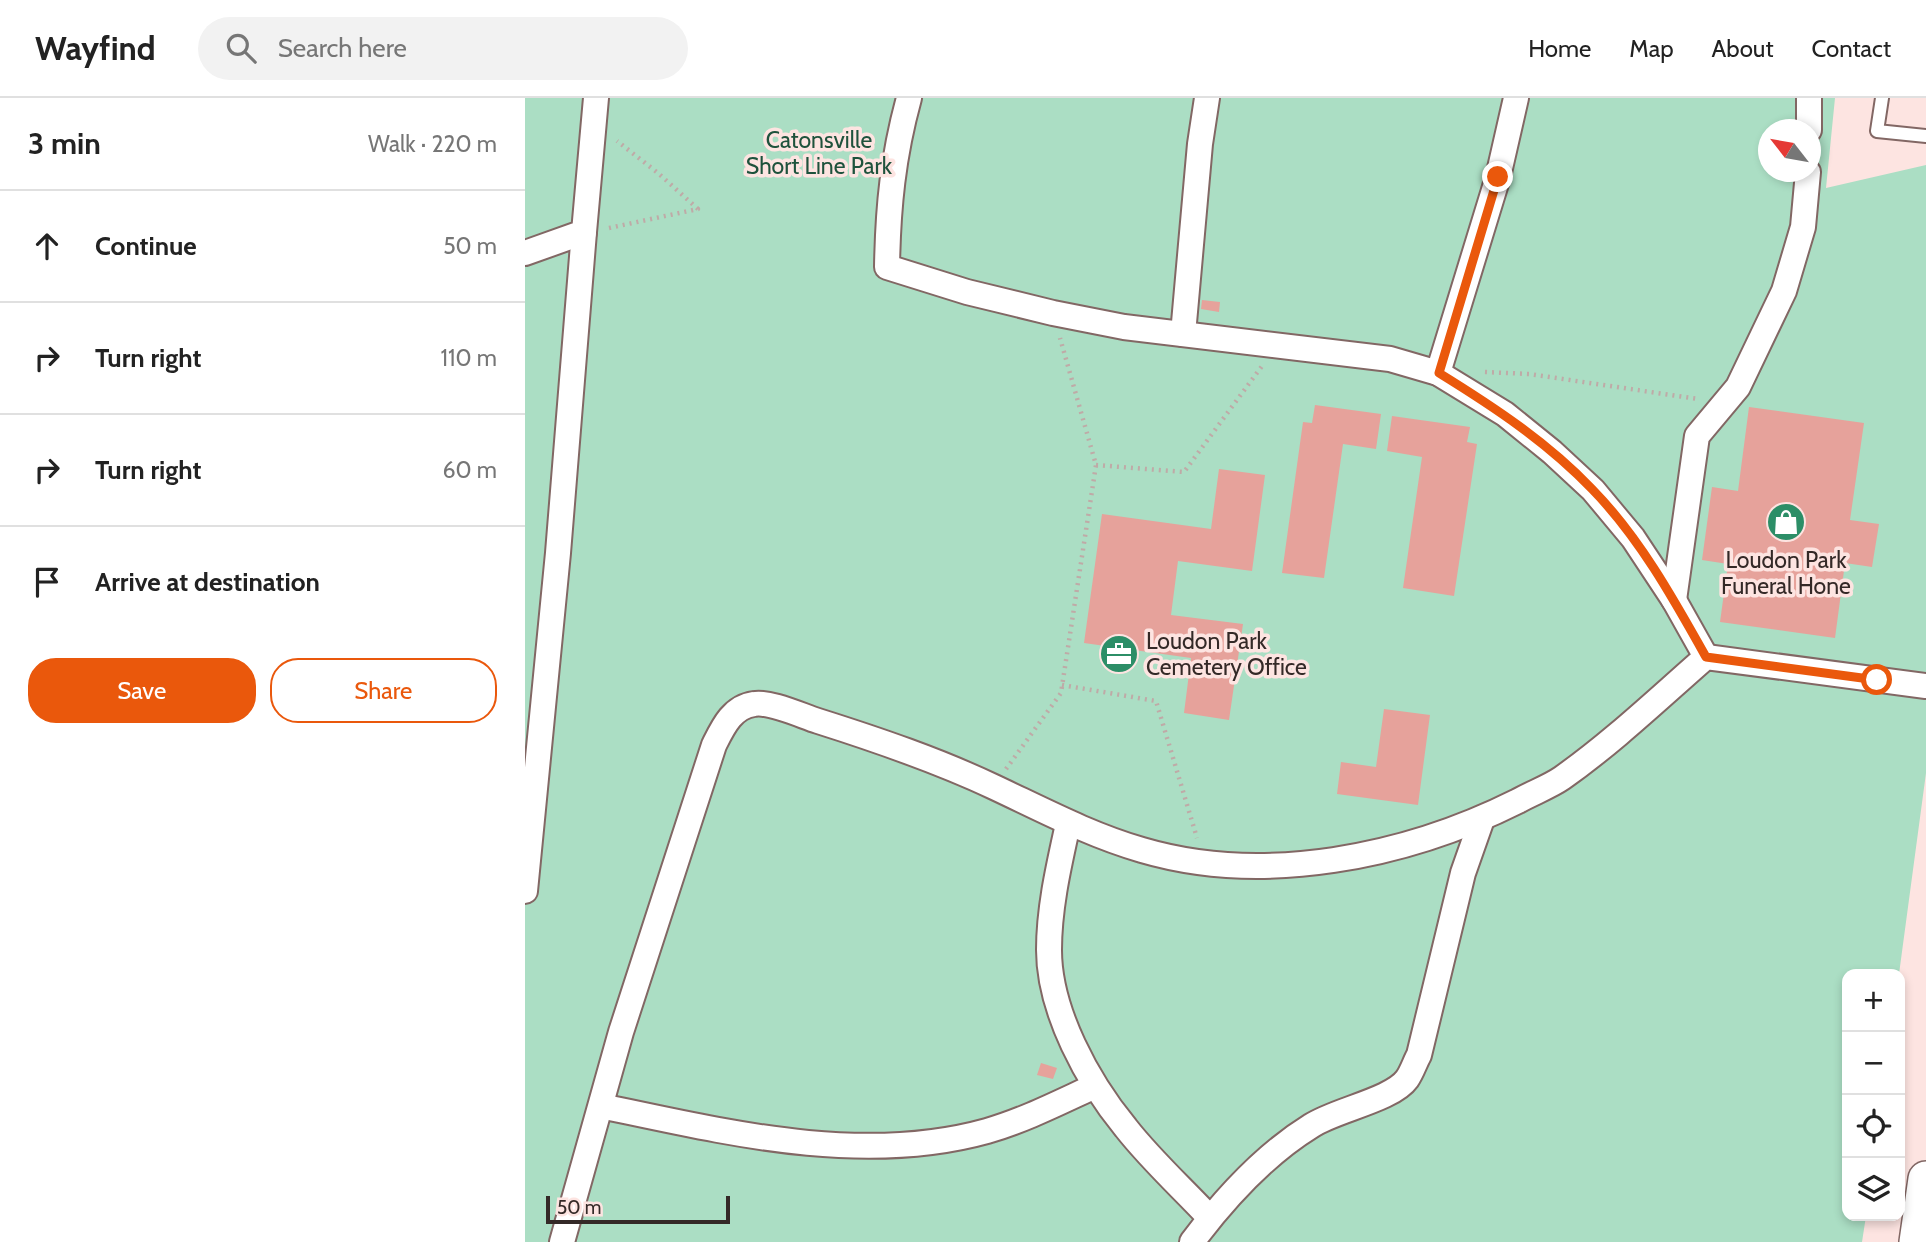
<!DOCTYPE html>
<html lang="en">
<head>
<meta charset="utf-8">
<style>
	:root { --surface:#fff; --page:#f2f2f2; --text:#222; --muted:#767676; --line:#e0e0e0; --accent:#ea580c }
	body { margin:0; font-family:Cabin,sans-serif; background:var(--page); color:var(--text) }
	.controls { position:absolute; right:21px; bottom:21px; display:grid; overflow:hidden; border-radius:14px; box-shadow:0 4px 10px #0003 }
	.controls button { width:63px; height:63px; display:grid; place-items:center; padding:0; border:0; border-bottom:2px solid var(--line); background:var(--surface); color:var(--text); font:35px sans-serif }
	.compass { position:absolute; left:1233px; top:21px; width:63px; height:63px; border-radius:50%; background:var(--surface); box-shadow:0 4px 10px #0003; rotate:301deg }
	.scale { position:absolute; left:21px; bottom:18px; width:184px; box-sizing:border-box; padding-left:7px; border:4px solid #342927; border-top:0; font-size:19px; line-height:24px; white-space:nowrap; color:#342927; -webkit-text-stroke:5px #fde4e1; paint-order:stroke }
	.stop { position:absolute; width:21px; height:21px; margin:-16px; border:5px solid #ea580c; border-radius:50%; background:#fff }
	.stop.end { background:#ea580c; border-color:#fff; box-shadow:0 2px 7px #0008 }
	.list { margin:0; padding:0; list-style:none }
	h2 { display:flex; justify-content:space-between; align-items:center; height:91px; margin:0; padding:0 28px; font-size:30px }
	h2 small { font-size:23px; font-weight:400; color:var(--muted) }
	.list li { display:grid; grid-template-columns:46px 1fr auto; gap:21px; align-items:center; box-sizing:border-box; height:112px; padding:0 28px; border-top:2px solid var(--line) }
	.list b { display:block; font-size:26px; white-space:nowrap }
	.list em { font-size:23px; font-style:normal; color:var(--muted) }
	.actions { display:flex; gap:14px; padding:21px 28px }
	.actions a { flex:1; padding:16px 0; border:2px solid var(--accent); border-radius:28px; text-align:center; font-size:24px; color:var(--accent) }
	.actions .main { background:var(--accent); color:#fff }
	.icon { flex:none; width:38px; height:38px; fill:none; stroke:currentColor; stroke-width:2; stroke-linecap:round; stroke-linejoin:round }
	.map { position:relative; flex:none; width:1401px; height:1144px; overflow:hidden }
	header { display:flex; align-items:center; gap:42px; box-sizing:border-box; height:98px; padding:0 35px; background:var(--surface); border-bottom:2px solid var(--line) }
	header strong { font-size:33px }
	nav { display:flex; gap:38px; margin-inline-start:auto; font-size:24px }
	.search { width:490px; height:63px; background:var(--page); display:flex; align-items:center; gap:18px; box-sizing:border-box; padding:0 24px; border-radius:38px; color:var(--muted); font-size:26px }
	main { display:flex }
	aside { flex:1; background:var(--surface) }
	.map>svg:first-child { display:block }
	.green { fill:#abdec4; fill-rule:evenodd }
	.building { fill:#e6a29b }
	.lines { fill:none; stroke-linecap:round; stroke-linejoin:round }
	.lane-casing { stroke:#826764; stroke-width:16 }
	.street-casing { stroke:#826764; stroke-width:28 }
	.secondary-casing { stroke:#826764; stroke-width:38 }
	.path { stroke:#bfaaa7; stroke-width:4.5; stroke-dasharray:2 5; stroke-linecap:butt }
	.lane { stroke:#fff; stroke-width:12 }
	.street { stroke:#fff; stroke-width:24 }
	.secondary { stroke:#fff; stroke-width:35 }
	.route { stroke:#ea580c; stroke-width:9 }
	.labels { text-anchor:middle; dominant-baseline:central; stroke-width:7; stroke-linejoin:round; paint-order:stroke }
	.park-label { font-size:23px; fill:#1e523c; stroke:#fde4e1 }
	.poi-label { font-size:23px; fill:#342927; stroke:#fde4e1 }
</style>
</head>
<body>
<header>
<strong>Wayfind</strong>
<div class="search"><svg class="icon" aria-label="search" viewBox="0 0 24 24"><circle cx="10" cy="10" r="6"/><path d="M15 15l6 6"/></svg>Search here</div>
<nav><a>Home</a><a>Map</a><a>About</a><a>Contact</a></nav>
</header>
<main>
<aside>
<h2>3 min<small>Walk · 220 m</small></h2>
<ul class="list">
<li><svg class="icon" aria-label="ahead" viewBox="0 0 24 24"><path d="M12 20V5M6 11l6-6 6 6"/></svg><div><b>Continue</b></div><em>50 m</em></li>
<li><svg class="icon" aria-label="right" viewBox="0 0 24 24"><path d="M7 20v-9h11M14 6l5 5-5 5"/></svg><div><b>Turn right</b></div><em>110 m</em></li>
<li><svg class="icon" aria-label="right" viewBox="0 0 24 24"><path d="M7 20v-9h11M14 6l5 5-5 5"/></svg><div><b>Turn right</b></div><em>60 m</em></li>
<li><svg class="icon" aria-label="arrive" viewBox="0 0 24 24"><path d="M6 21V4h12l-3 4 3 4H6"/></svg><div><b>Arrive at destination</b></div></li>
</ul>
<div class="actions"><a class="main">Save</a><a>Share</a></div>
</aside>
<div class="map">
<svg width="1401" height="1144" viewBox="0 0 1401 1144">
	<rect width="100%" height="100%" fill="#fde4e1"/>
	<path class="green" d="M0,0H1310L1301,90L1401,67V675L1374,876H1322V1118H1341L1337,1144H0ZM1244,32H1286V74H1244Z"/>
	<g class="building">
		<polygon points="677,202 695,204 694,214 676,211"/>
		<polygon points="790,307 856,316 851,351 818,346 799,480 757,475 778,324 787,325"/>
		<polygon points="1224,309 1339,325 1325,422 1354,426 1347,469 1320,465 1310,540 1195,524 1203,466 1177,462 1187,389 1213,393"/>
		<polygon points="867,318 945,329 942,344 952,346 929,498 878,490 897,359 862,353"/>
		<polygon points="694,371 740,377 727,473 653,463 646,517 718,526 704,622 659,615 666,560 559,545 577,416 686,431"/>
		<polygon points="859,611 905,617 893,707 812,696 816,664 851,669"/>
		<polygon points="516,965 532,970 528,981 512,977"/>
	</g>
	<g class="lines">
		<defs>
			<polyline id="lane" points="1357,0 1352,33 1401,38"/>
			<g id="street">
				<path d="M384,0C368,58 363,109 362,169L442,194L528,215L599,229L865,261L913,275L980,316L1027,354L1068,392L1108,440L1149,502L1181,559"/>
				<polyline points="1284,32 1284,0"/>
				<polyline points="0,155 59,134 71,0"/>
				<polyline points="658,236 675,46 682,0"/>
				<polyline points="913,275 973,79 991,0"/>
				<polyline points="1149,502 1172,338 1213,289 1259,193 1278,129 1283,74"/>
				<path d="M543,726C534,767 524,809 524,852C524,913 563,984 601,1030C626,1062 657,1090 685,1120"/>
				<polyline points="0,793 33,455 59,134"/>
				<path d="M76,1008C200,1034 337,1068 462,1033C500,1022 535,1004 570,988"/>
				<path d="M37,1144L96,934L189,647C198,629 207,609 229,606C245,603 277,618 293,623C353,642 412,662 469,689C518,712 565,737 617,752C739,788 881,759 993,703C1007,695 1024,689 1037,680C1088,644 1134,600 1181,559L1401,588"/>
				<path d="M667,1144C700,1100 739,1057 786,1028C810,1012 867,1002 882,981C887,974 890,964 894,957L938,775L957,721"/>
			</g>
			<polyline id="secondary" points="1392,1144 1401,1081"/>
		</defs>
		<use href="#lane" class="lane-casing"/>
		<use href="#street" class="street-casing"/>
		<use href="#secondary" class="secondary-casing"/>
		<g class="path">
			<polyline points="84,130 173,111 133,75 92,43"/>
			<polyline points="960,274 1004,276 1173,301"/>
			<polyline points="571,367 659,374 737,268"/>
			<polyline points="537,587 631,603 672,740"/>
			<polyline points="481,671 536,595 571,367 535,240"/>
		</g>
		<use href="#lane" class="lane"/>
		<use href="#street" class="street"/>
		<use href="#secondary" class="secondary"/>
	</g>
	<g class="lines">
		<path class="route" d="M973,79L914,275C969,309 1022,344 1067,391C1114,439 1148,500 1181,559L1352,582"/>
	</g>
	<defs>
		<symbol id="shop-disc" viewBox="-11 -11 22 22"><circle r="9.5" fill="#2c8e67" stroke="#fde4e1"/><path d="M-5-2.5h2.3a2.7 3.5 0 0 1 5.4 0H5L5.5 6h-11ZM-1.5-2.5h3a1.5 2.3 0 0 0-3 0Z" fill="#fff"/></symbol>
		<symbol id="office-disc" viewBox="-11 -11 22 22"><circle r="9.5" fill="#2c8e67" stroke="#fde4e1"/><path d="M-6-3h4V-5.5h4V-3h4V5H-6ZM-1-4.5V-3h2v-1.5ZM-6 0V1H6V0Z" fill="#fff"/></symbol>
	</defs>
	<g fill-rule="evenodd">
		<use href="#shop-disc" x="1239" y="402" width="44" height="44"/>
		<use href="#office-disc" x="572" y="534" width="44" height="44"/>
	</g>
	<g class="labels">
		<g class="park-label">
			<text x="294" y="42">Catonsville<tspan x="294" dy="26">Short Line Park</tspan></text>
		</g>
		<g class="poi-label">
			<text x="1261" y="462">Loudon Park<tspan x="1261" dy="26">Funeral Hone</tspan></text>
			<text x="621" y="543" text-anchor="start">Loudon Park<tspan x="621" dy="26">Cemetery Office</tspan></text>
		</g>
	</g>
</svg>
<div class="controls">
<button>+</button>
<button>−</button>
<button><svg class="icon" aria-label="locate" viewBox="0 0 24 24"><circle cx="12" cy="12" r="6"/><path d="M12 2v4M12 18v4M2 12h4M18 12h4"/></svg></button>
<button><svg class="icon" aria-label="layers" viewBox="0 0 24 24"><path d="M12 4l9 5-9 5-9-5zM3 14l9 5 9-5"/></svg></button>
</div>
<svg class="compass" viewBox="-18 -18 36 36"><path d="M0-13l5 13h-10z" fill="#e53935"/><path d="M0 13l5-13h-10z" fill="#767676"/></svg>
<div class="scale">50 m</div>
<div class="stop" style="left:1352px;top:582px"></div>
<div class="stop end" style="left:973px;top:79px"></div>
</div>
</main>
</body>
</html>
